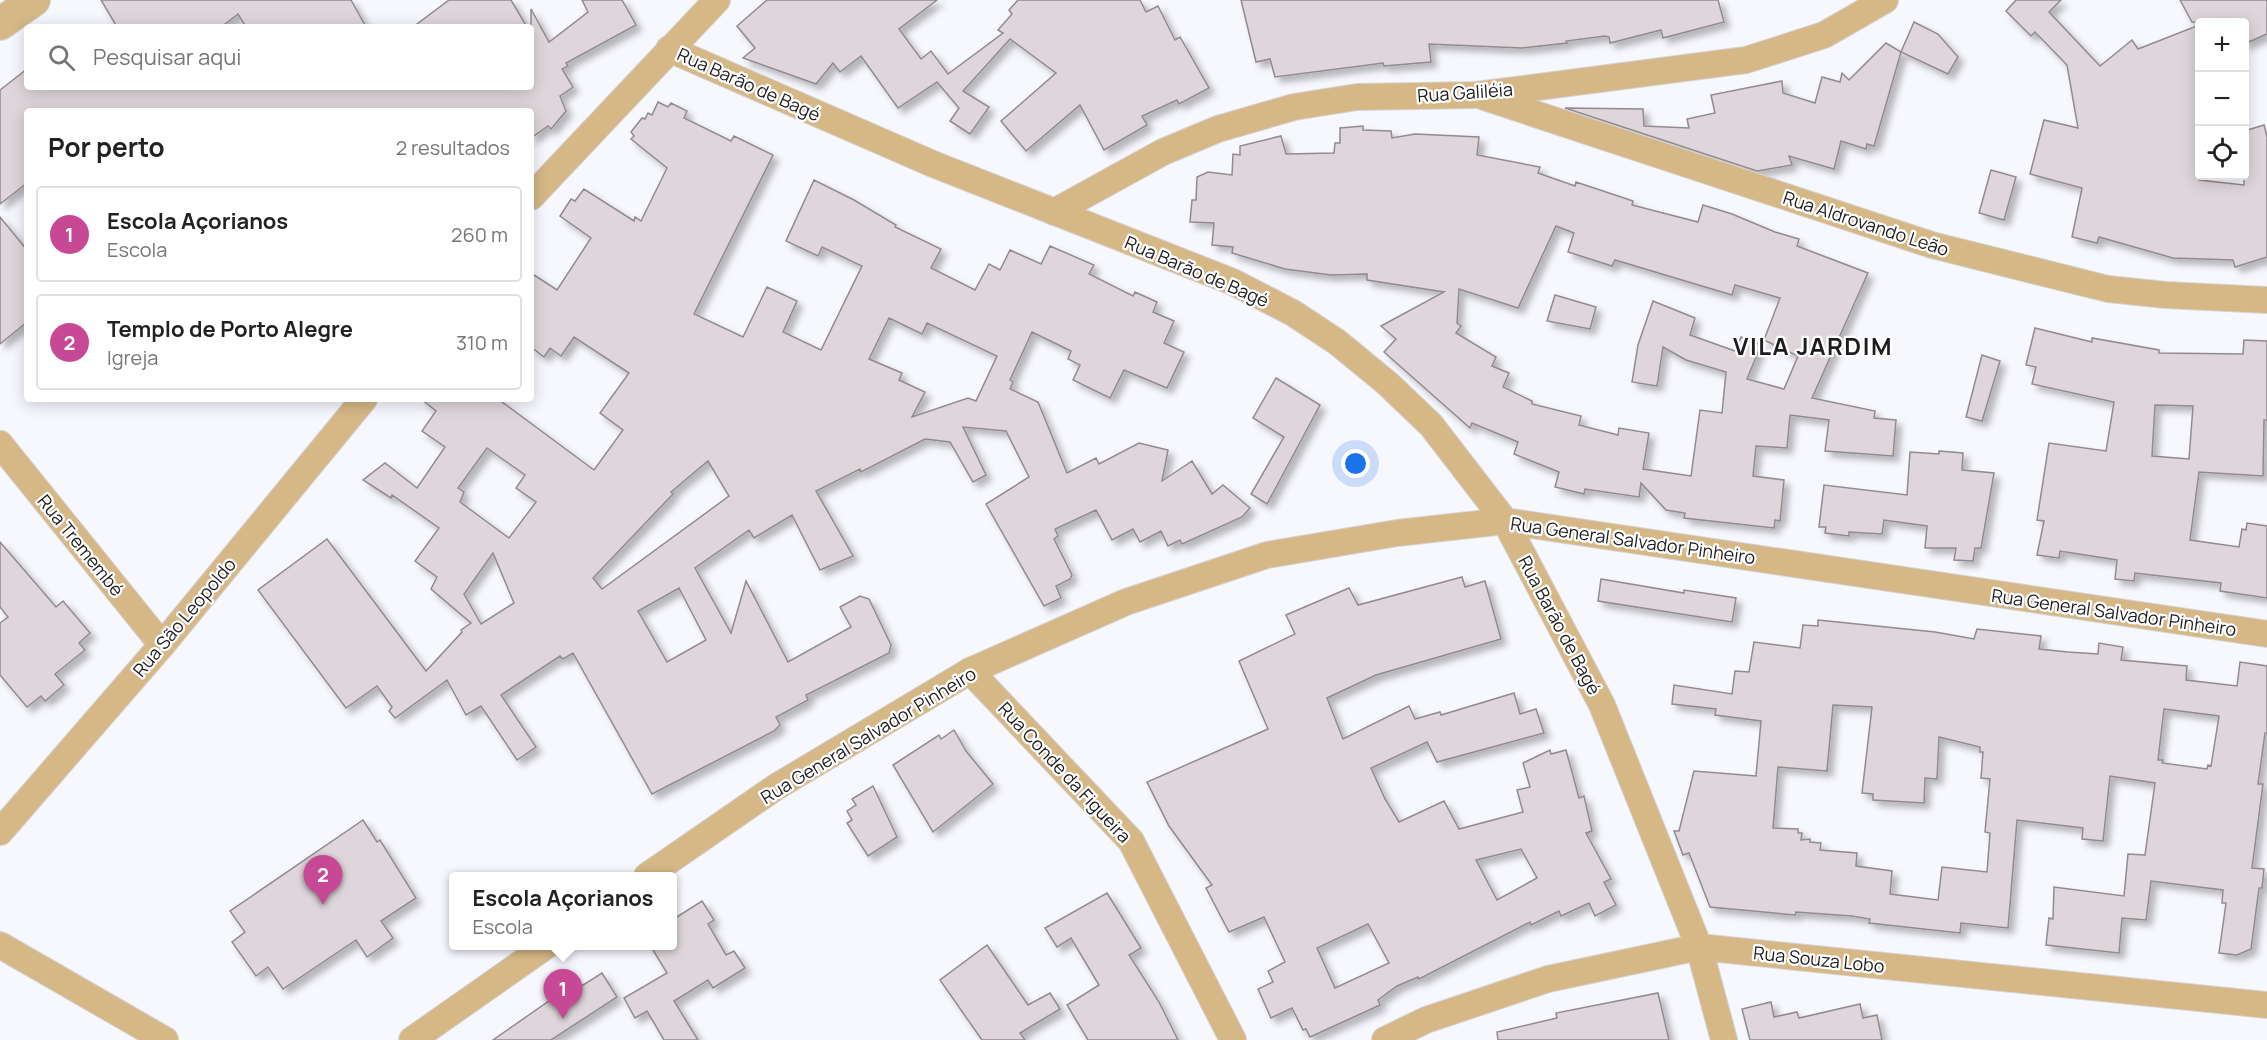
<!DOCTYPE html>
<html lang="pt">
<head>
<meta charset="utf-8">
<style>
	:root { --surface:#fff; --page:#f6f6f6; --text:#222; --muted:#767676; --line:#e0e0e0; --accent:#c74996 }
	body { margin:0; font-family:Manrope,sans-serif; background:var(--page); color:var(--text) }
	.controls { position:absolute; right:18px; top:18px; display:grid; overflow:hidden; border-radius:6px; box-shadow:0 3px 15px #0003 }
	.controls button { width:54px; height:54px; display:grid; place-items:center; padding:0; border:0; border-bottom:2px solid var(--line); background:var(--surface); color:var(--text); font:30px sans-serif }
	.you { position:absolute; left:1356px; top:464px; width:21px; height:21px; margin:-15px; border:4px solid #fff; border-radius:50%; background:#1a73e8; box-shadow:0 0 0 9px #1a73e833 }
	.badge { display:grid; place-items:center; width:39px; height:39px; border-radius:50%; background:var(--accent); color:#fff; font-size:20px; font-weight:700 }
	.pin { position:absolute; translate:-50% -50px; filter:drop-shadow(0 2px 3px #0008) }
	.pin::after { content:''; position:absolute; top:32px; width:21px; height:18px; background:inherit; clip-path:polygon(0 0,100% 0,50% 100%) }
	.popup { position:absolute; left:449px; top:872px; width:228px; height:78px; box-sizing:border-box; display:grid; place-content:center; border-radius:6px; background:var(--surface); filter:drop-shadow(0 2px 4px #0005); font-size:20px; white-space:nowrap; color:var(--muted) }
	.popup b { font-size:22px; color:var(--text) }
	.popup::after { content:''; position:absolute; left:50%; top:100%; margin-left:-12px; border:12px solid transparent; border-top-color:var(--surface) }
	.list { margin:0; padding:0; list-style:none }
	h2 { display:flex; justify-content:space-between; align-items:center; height:78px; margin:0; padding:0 24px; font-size:26px }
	h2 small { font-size:20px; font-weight:400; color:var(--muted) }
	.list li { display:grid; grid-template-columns:39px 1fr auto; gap:18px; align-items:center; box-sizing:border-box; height:96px; margin:0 12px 12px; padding:0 12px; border:2px solid var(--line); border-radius:6px }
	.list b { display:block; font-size:22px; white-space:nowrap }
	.list p { margin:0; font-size:20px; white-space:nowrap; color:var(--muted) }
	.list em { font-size:20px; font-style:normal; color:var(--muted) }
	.icon { flex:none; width:33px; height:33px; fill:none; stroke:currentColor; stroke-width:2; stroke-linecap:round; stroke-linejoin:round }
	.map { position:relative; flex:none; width:2267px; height:1040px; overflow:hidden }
	.search { position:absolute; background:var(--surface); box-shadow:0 3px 15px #0003; left:24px; top:24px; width:510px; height:66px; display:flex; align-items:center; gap:15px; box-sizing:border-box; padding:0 21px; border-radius:6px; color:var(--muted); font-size:22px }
	.panel { position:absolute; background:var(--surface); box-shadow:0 3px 15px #0003; left:24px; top:108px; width:510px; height:294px; border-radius:6px }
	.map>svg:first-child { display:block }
	.building { fill:#ded6da; stroke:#928b8e; stroke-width:1.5; fill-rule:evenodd; filter:url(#shadow) }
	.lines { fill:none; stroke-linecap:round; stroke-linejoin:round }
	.minor-casing { stroke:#d4d4da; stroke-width:28 }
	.tertiary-casing { stroke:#d4d4da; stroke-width:34 }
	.minor { stroke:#d6b886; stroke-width:26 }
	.tertiary { stroke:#d6b886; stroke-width:32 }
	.labels { text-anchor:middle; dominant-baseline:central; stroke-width:4.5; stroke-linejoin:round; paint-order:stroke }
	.street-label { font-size:18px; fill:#1d1d20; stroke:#fff }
	.district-label { font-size:24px; font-weight:bold; letter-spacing:1.5px; fill:#1d1d20; stroke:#fff }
</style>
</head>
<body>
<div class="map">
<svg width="2267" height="1040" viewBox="0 0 2267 1040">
	<defs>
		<filter id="shadow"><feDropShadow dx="5.5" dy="5.5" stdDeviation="3" flood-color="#0004"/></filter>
	</defs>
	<rect width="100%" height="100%" fill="#f7f7fe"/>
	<g class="building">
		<polygon points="101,0 351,0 366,27 246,27 238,14 221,27 117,27"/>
		<polygon points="449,0 511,0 527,27 413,27"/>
		<polygon points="582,0 622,0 636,25 566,63 568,66 562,69 573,87 560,96 566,111 551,129 548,126 531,138 531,111 27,111 27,183 0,204 0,90 27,69 27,87 531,87 531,9 549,42 588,12"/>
		<polygon points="767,0 937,0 899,29 921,59 931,51 948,74 1003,33 998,30 1012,14 1009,10 1018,0 1140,0 1146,12 1158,6 1175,40 1180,37 1209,88 1179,104 1177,100 1142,116 1147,125 1104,150 1080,105 1026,151 1001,121 1056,73 1010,39 963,91 989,107 970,134 950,121 959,108 937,82 898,108 861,56 840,72 833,63 816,84 743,58 755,48 737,26"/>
		<polygon points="1241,0 1718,0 1724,22 1663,38 1661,30 1610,43 1609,37 1605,36 1566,41 1567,43 1522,48 1429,44 1431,62 1384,66 1383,63 1275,77 1270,59 1256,62"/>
		<polygon points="2016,0 2061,0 2049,12 2100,66 2132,40 2138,49 2199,25 2199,180 2244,185 2244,131 2264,125 2267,137 2267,257 2235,267 2233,260 2173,258 2099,237 2097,243 2072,237 2082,188 2030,174 2044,120 2078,128 2067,65 2035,32 2031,36 2006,11"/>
		<polygon points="2180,0 2267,0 2267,34 2244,44 2244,22 2192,22"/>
		<polygon points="1914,22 1938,34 1958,57 1948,74 1901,52"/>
		<polygon points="1886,43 1901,52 1874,146 1867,144 1866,149 1841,141 1834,169 1789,156 1792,165 1757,171 1565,108 1643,109 1644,126 1689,128 1687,119 1715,113 1711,95 1782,81 1783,93 1815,103 1822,77 1840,82 1842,73 1849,80"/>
		<path d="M658,102L668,107L671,103L687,111L684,118L731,141L734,136L773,155L694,314L743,337L767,287L797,301L783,332L821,350L862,266L822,247L818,256L786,241L814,180L854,200L896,225L895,227L941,249L931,268L975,290L989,264L1000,270L1010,250L1041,264L1050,246L1094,265L1089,274L1133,296L1135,292L1157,302L1153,312L1174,321L1164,343L1184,352L1167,388L1124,370L1110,398L1073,380L1080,365L1068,359L1071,351L1032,332L1010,380L1013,382L1010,389L1038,402L1067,473L1096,458L1099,464L1139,443L1168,450L1162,481L1192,461L1212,494L1223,485L1250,508L1242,517L1182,544L1180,540L1168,546L1161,531L1140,542L1133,529L1112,540L1096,510L1055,529L1058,536L1054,539L1072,575L1070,579L1056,586L1061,598L1044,606L986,504L1029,477L1006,431L963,427L986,475L973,482L950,442L925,439L861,472L860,469L816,491L853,556L820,570L792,515L754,538L749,530L695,568L731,633L746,581L788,662L851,627L840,607L860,596L869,599L891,645L889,653L806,695L808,700L776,717L780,725L774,731L652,794L573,653L563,659L560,656L501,695L536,747L517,760L481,706L466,715L447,680L395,718L389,711L392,707L377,686L346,708L258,590L327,539L426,671L462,632L461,630L471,623L431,589L437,577L415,561L439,528L392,495L391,498L363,480L385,463L417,488L445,447L422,431L436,411L421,399H498L594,470L623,430L600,413L629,373L574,337L561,356L550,348L544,357L531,347V273L557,290L591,238L560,216L571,199L575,201L584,189L634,221L635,217L641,221L667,168L631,139L634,136L631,132L642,118L645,119L648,113L652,115ZM889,318L922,334L927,323L997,356L976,401L968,398L912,417L925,392L899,380L902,373L869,359ZM487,448L525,475L516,488L536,502L509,538L460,502L464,492L458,488ZM708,461L729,496L602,589L593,578L673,494L671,492ZM493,553L514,603L481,624L464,594ZM679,588L706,640L667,662L638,611Z"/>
		<path d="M1363,126V130L1391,131L1392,138L1415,134L1479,137L1477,155L1540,167L1538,173L1575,186L1576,182L1633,201L1632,205L1698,222L1703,205L1732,214L1775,232L1799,239L1797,246L1868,273L1812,398L1875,411L1874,418L1896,420L1893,456L1825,451L1829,420L1790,415L1787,448L1756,446L1753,476L1784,480L1780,521L1775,520L1774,528L1684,518L1685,513L1666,510L1641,483L1639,497L1585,489L1584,494L1555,487L1559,472L1514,454L1518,442L1472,423L1470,428L1384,352L1396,339L1381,326L1444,292L1367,280V274L1331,275L1285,269L1232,253L1233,247L1212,245L1214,223L1190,222L1192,200H1196L1197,177L1208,172L1232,175L1233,154L1240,155V146L1281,136L1286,154L1334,153L1335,143H1340V128ZM1556,226L1574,233L1568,252L1612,266L1615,260L1732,295L1735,285L1780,298L1764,340L1798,356L1784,389L1747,379L1761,345L1741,337L1735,351L1690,335L1695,318L1653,301L1638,345L1632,382L1657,386L1663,347L1686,360L1726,372L1722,413L1700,410L1691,476L1643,469L1649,433L1619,428L1618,435L1579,425L1581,416L1532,404V401L1503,387L1509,373L1492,366L1496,357L1456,333L1461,326L1457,323L1459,289L1518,308Z"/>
		<polygon points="1991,170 2016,177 2004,220 1979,213"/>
		<polygon points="0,217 27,250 27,322 0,344"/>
		<polygon points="1555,295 1596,307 1590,329 1547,321"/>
		<path d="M2035,328L2092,342V338L2159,350V353L2243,354L2244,340L2267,341V420H2264L2263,476L2199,472L2190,540L2239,547L2242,529L2246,530L2247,523L2267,526V598L2220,591L2221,583L2135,573L2134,581L2115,579L2117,560L2060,551L2059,558L2037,555L2044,521L2037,520L2049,443L2106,451L2114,402L2032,384L2036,367L2026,365ZM2155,405L2193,406L2189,459L2152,456Z"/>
		<polygon points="1982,355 2000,361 1982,421 1966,417"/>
		<polygon points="1276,378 1320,405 1267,504 1251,494 1284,437 1253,418"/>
		<polygon points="1939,451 1963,453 1962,470 1994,473 1981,548 1975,548 1973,561 1954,560 1956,548 1925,548 1927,526 1884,520 1882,534 1849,532 1849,536 1825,533 1826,527 1819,527 1824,485 1907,495 1910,452 1939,454"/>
		<polygon points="0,542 56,607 63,601 90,633 79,643 85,650 55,674 64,685 45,701 41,696 27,707 0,675 0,623 8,617 0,607"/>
		<path d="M1462,577L1465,587L1485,581L1501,639L1376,675L1327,698L1343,739L1409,706L1415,719L1440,712L1441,715L1514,693L1520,714L1536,709L1544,733L1437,762L1427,742L1371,768L1385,799L1399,822L1444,801L1459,829L1523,812L1517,790L1530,787L1523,763L1550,750L1551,754L1566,750L1579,798L1584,796L1592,831L1586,833L1611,879L1604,882L1616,905L1595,916L1589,903L1561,916L1559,911L1531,925L1530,922L1419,979L1418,977L1397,986L1378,1000L1380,1005L1310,1037L1306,1029L1303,1030L1292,1008L1271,1018L1258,989L1273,982L1268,971L1285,962L1264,917L1229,932L1206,888L1212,885L1169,826L1147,782L1268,729L1239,661L1295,634L1286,615L1349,588L1358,605ZM1521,849L1537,878L1497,900L1476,860ZM1368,924L1389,963L1335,988L1317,948Z"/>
		<polygon points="1601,579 1684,593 1684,590 1736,598 1732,622 1598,601"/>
		<path d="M1818,620L1935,632L1974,639L1977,629L2041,636L2039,649L2068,652L2098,654L2099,643L2123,647L2121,660L2187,666L2186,680L2237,686L2240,662L2267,666V733H2265L2258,784H2263L2252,868L2264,869L2262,888H2259L2251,949L2237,955L2219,953L2226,903H2222L2223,890L2151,881L2146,920L2122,918L2119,953L2046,945L2049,918L2053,919L2054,887L2124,896L2128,854L2145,855L2155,783L2110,776L2103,841L2082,839L2083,828L2017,820L2008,928L1961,923L1960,933L1869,923L1870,919L1852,916L1796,912L1795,915L1710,907L1689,853L1683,855L1674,831H1679L1694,771L1756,776L1761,721L1715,715L1716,709L1672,704L1674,685L1732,694L1735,671L1749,672L1754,642L1800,648L1803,625L1818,626ZM1833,705L1872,707L1862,793L1873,794V800L1924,803L1925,778L1937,779L1939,737L1980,747V752H1983L1981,778L1990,779L1985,832L1990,833L1987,872L1942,867L1938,900L1890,894L1892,871L1856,866L1857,853L1820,850L1821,843L1810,842V839L1801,840L1802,833H1798V829L1773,828L1778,767L1827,771ZM2164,709L2219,716L2211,766L2208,765L2207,769L2162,763L2163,760H2158Z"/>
		<polygon points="954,730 966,751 993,784 933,832 893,765 939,735 941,739"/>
		<polygon points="873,786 897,837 868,856 847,823 852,820 847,811 856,805 852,799"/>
		<polygon points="363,820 377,842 380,840 416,898 381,921 393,938 367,957 356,940 283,989 268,967 256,976 232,942 245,932 230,911"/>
		<polygon points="1107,893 1141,948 1129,955 1159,1002 1178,1040 1088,1040 1067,1005 1099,985 1071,938 1057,947 1045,928"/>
		<polygon points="702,901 714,920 708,924 726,955 734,951 745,968 713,988 708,980 674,1001 698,1040 664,1040 647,1011 635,1018 624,998 667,973 650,945 672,945 672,920"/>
		<polygon points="987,945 1028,1005 1050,993 1060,1009 1020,1033 1025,1040 982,1040 940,980"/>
		<polygon points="602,973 617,997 551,1040 493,1040 566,989 569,994"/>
		<polygon points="1658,993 1669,1040 1498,1040 1497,1032 1557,1018 1556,1013"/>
		<polygon points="1771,1002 1774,1017 1797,1012 1799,1018 1860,1004 1863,1018 1877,1015 1882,1040 1750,1040 1742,1009"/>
	</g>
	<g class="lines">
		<defs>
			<g id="minor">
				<polyline points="669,49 933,164 1233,282 1293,313 1337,342 1387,383 1431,425 1505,521 1602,705 1699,947 1724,1040"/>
				<polyline points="1484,97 1932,245 2108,289 2166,295 2267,300"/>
				<polyline points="531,197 717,0"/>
				<polyline points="1054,212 1163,152 1218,129 1294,107 1357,97 1476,95 1746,60 1824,35 1885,0"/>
				<polyline points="0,444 162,645"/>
				<polyline points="970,671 1131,841 1233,1040"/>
				<polyline points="0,832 162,645 364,399"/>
				<polyline points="647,876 776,787 970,671 1126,602 1267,555 1397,533 1505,521 2267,634"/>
				<polyline points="0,945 165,1040"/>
				<polyline points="412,1040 546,946"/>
				<polyline points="1385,1040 1426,1020 1548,979 1699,947 2267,1005"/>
			</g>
			<polyline id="tertiary" points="0,24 34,0"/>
		</defs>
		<use href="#minor" class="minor-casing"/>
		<use href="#tertiary" class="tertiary-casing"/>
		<use href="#minor" class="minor"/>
		<use href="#tertiary" class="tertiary"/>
	</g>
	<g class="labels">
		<g class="street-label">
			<text transform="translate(749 84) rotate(24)">Rua Barão de Bagé</text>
			<text transform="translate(1465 92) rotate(-4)">Rua Galiléia</text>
			<text transform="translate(1866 223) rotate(18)">Rua Aldrovando Leão</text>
			<text transform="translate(1197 271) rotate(23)">Rua Barão de Bagé</text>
			<text transform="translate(1633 540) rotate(8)">Rua General Salvador Pinheiro</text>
			<text transform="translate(81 545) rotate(51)">Rua Tremembé</text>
			<text transform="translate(2114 612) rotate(8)">Rua General Salvador Pinheiro</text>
			<text transform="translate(184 617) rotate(-50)">Rua São Leopoldo</text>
			<text transform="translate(1560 625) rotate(62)">Rua Barão de Bagé</text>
			<text transform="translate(868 735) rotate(-31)">Rua General Salvador Pinheiro</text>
			<text transform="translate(1065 772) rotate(47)">Rua Conde da Figueira</text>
			<text transform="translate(1819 959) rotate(6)">Rua Souza Lobo</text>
		</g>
		<g class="district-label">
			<text x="1813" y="345">VILA JARDIM</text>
		</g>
	</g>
</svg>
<div class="controls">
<button>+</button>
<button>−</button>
<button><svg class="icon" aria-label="locate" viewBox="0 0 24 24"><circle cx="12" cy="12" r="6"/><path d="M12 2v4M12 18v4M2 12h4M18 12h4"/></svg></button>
</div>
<div class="you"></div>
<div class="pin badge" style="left:563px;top:1019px">1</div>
<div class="popup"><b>Escola Açorianos</b>Escola</div>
<div class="pin badge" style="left:323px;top:905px">2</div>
<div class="search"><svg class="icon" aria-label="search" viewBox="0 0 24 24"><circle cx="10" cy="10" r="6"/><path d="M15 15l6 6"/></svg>Pesquisar aqui</div>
<section class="panel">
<h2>Por perto<small>2 resultados</small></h2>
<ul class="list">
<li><span class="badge">1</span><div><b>Escola Açorianos</b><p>Escola</p></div><em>260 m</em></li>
<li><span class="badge">2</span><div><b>Templo de Porto Alegre</b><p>Igreja</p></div><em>310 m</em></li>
</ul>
</section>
</div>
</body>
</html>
